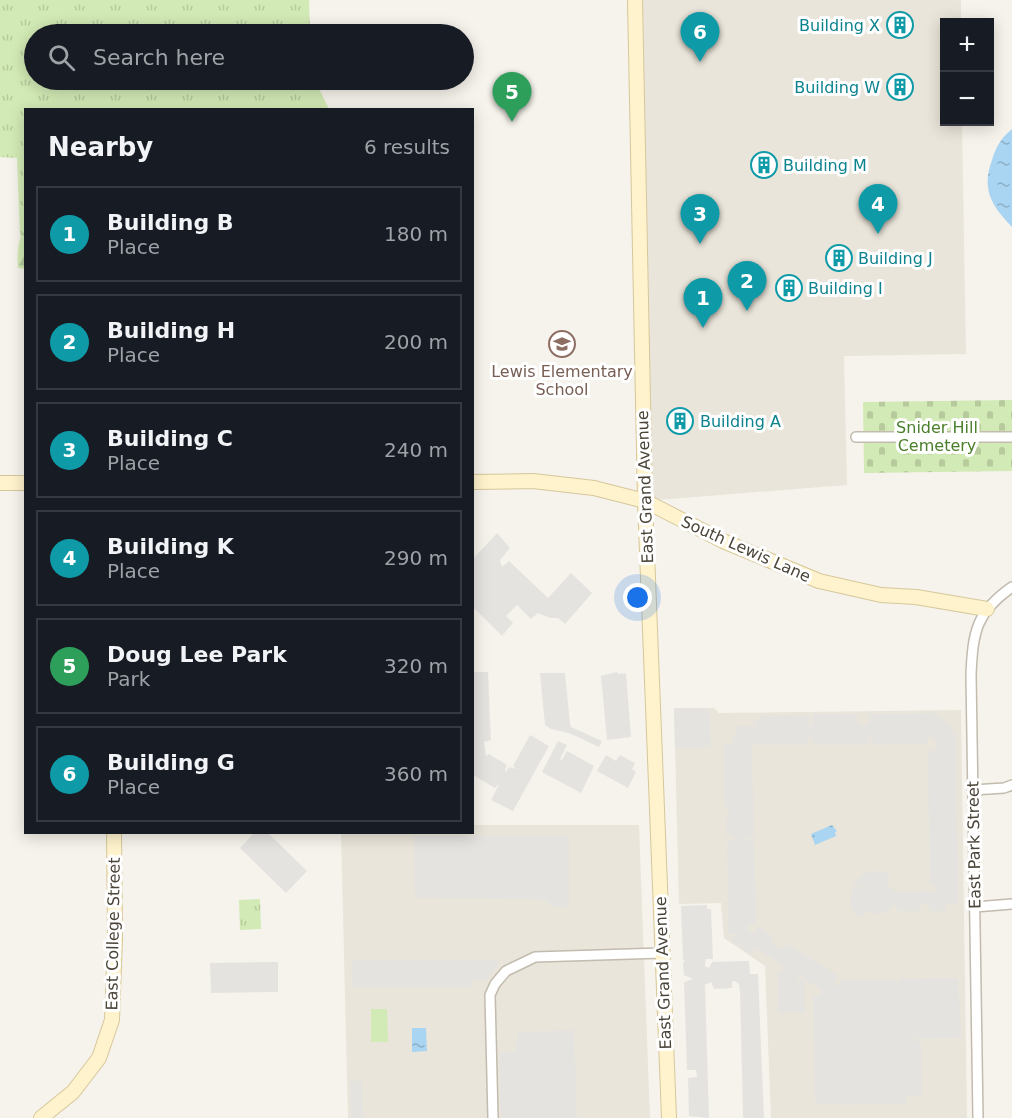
<!DOCTYPE html>
<html lang="en">
<head>
<meta charset="utf-8">
<style>
	:root { --surface:#171b24; --page:#20242c; --text:#f1f3f6; --muted:#9ea1a6; --line:#363941; --accent:#db2777 }
	body { margin:0; font-family:"DejaVu Sans",sans-serif; background:var(--page); color:var(--text) }
	.controls { position:absolute; right:18px; top:18px; display:grid; overflow:hidden; border-radius:0px; box-shadow:0 3px 15px #0003 }
	.controls button { width:54px; height:54px; display:grid; place-items:center; padding:0; border:0; border-bottom:2px solid var(--line); background:var(--surface); color:var(--text); font:30px sans-serif }
	.you { position:absolute; left:638px; top:598px; width:21px; height:21px; margin:-15px; border:4px solid #fff; border-radius:50%; background:#1a73e8; box-shadow:0 0 0 9px #1a73e833 }
	.badge { display:grid; place-items:center; width:39px; height:39px; border-radius:50%; background:var(--accent); color:#fff; font-size:20px; font-weight:700 }
	.pin { position:absolute; translate:-50% -50px; filter:drop-shadow(0 2px 3px #0008) }
	.pin::after { content:''; position:absolute; top:32px; width:21px; height:18px; background:inherit; clip-path:polygon(0 0,100% 0,50% 100%) }
	.list { margin:0; padding:0; list-style:none }
	h2 { display:flex; justify-content:space-between; align-items:center; height:78px; margin:0; padding:0 24px; font-size:26px }
	h2 small { font-size:20px; font-weight:400; color:var(--muted) }
	.list li { display:grid; grid-template-columns:39px 1fr auto; gap:18px; align-items:center; box-sizing:border-box; height:96px; margin:0 12px 12px; padding:0 12px; border:2px solid var(--line); border-radius:0px }
	.list b { display:block; font-size:22px; white-space:nowrap }
	.list p { margin:0; font-size:20px; white-space:nowrap; color:var(--muted) }
	.list em { font-size:20px; font-style:normal; color:var(--muted) }
	.icon { flex:none; width:33px; height:33px; fill:none; stroke:currentColor; stroke-width:2; stroke-linecap:round; stroke-linejoin:round }
	.map { position:relative; flex:none; width:1012px; height:1118px; overflow:hidden }
	.search { position:absolute; background:var(--surface); box-shadow:0 3px 15px #0003; left:24px; top:24px; width:450px; height:66px; display:flex; align-items:center; gap:15px; box-sizing:border-box; padding:0 21px; border-radius:33px; color:var(--muted); font-size:22px }
	.panel { position:absolute; background:var(--surface); box-shadow:0 3px 15px #0003; left:24px; top:108px; width:450px; height:726px; border-radius:0px }
	.map>svg:first-child { display:block }
	.residential { fill:#eae5da }
	.forest { fill:url(#forest-firs) }
	.cemetery { fill:url(#cemetery-stones) }
	.park { fill:url(#park-tufts) }
	.pitch { fill:#d2eab5 }
	.parking { fill:#e5e3e0 }
	.water { fill:url(#water-ripples) }
	.lines { fill:none; stroke-linecap:round; stroke-linejoin:round }
	.street-casing { stroke:#c2bbae; stroke-width:12 }
	.secondary-casing { stroke:#d6c79b; stroke-width:16 }
	.street { stroke:#fff; stroke-width:9 }
	.secondary { stroke:#fff3cd; stroke-width:14 }
	.labels { text-anchor:middle; dominant-baseline:central; stroke-width:6; stroke-linejoin:round; paint-order:stroke }
	.culture-label { font-size:16px; fill:#0d838f; stroke:#fff; text-anchor:start }
	.education-label { font-size:16px; fill:#785e54; stroke:#fff }
	.park-label { font-size:16px; fill:#4a7f2a; stroke:#fff }
	.street-label { font-size:16px; fill:#4b4439; stroke:#fff }
</style>
</head>
<body>
<div class="map">
<svg width="1012" height="1118" viewBox="0 0 1012 1118">
	<defs>
		<pattern id="forest-firs" width="22" height="20" patternUnits="userSpaceOnUse" patternTransform="scale(1.5)"><rect width="22" height="20" fill="#d2eab5"/><path d="M5 1l3.5 6h-7zM16 11l3.5 6h-7z" fill="#b6ca9c"/></pattern>
		<pattern id="cemetery-stones" width="16" height="16" patternUnits="userSpaceOnUse" patternTransform="scale(1.5)"><rect width="16" height="16" fill="#d2eab5"/><path d="M2 7V4a2 2 0 0 1 4 0v3zM10 15v-3a2 2 0 0 1 4 0v3z" fill="#b6ca9c"/></pattern>
		<pattern id="park-tufts" width="24" height="20" patternUnits="userSpaceOnUse" patternTransform="scale(1.5)"><rect width="24" height="20" fill="#d2eab5"/><path d="M3 7l-1-3M5 7V3M7 7l1-3M15 17l-1-3M17 17v-4M19 17l1-3" fill="none" stroke="#b6ca9c"/></pattern>
		<pattern id="water-ripples" width="26" height="14" patternUnits="userSpaceOnUse" patternTransform="scale(1.5)"><rect width="26" height="14" fill="#a9d4f2"/><path d="M2 4q2-2 4 0t4 0M15 11q2-2 4 0t4 0" fill="none" stroke="#8caec5"/></pattern>
	</defs>
	<rect width="100%" height="100%" fill="#f6f3ec"/>
	<g class="residential">
		<polygon points="636,0 961,0 961,22 944,22 944,122 962,122 966,354 844,356 847,485 645,501"/>
		<polygon points="674,708 714,708 719,713 961,710 967,1118 771,1118 765,966 724,938 721,903 679,904"/>
		<polygon points="473,825 639,825 650,1118 348,1118 341,833 472,832"/>
	</g>
	<path class="forest" d="M25,229V269L18,268C17,254 17,241 25,229Z"/>
	<polygon class="cemetery" points="1012,400 1012,471 864,473 863,402"/>
	<g class="park">
		<polygon points="0,0 309,0 310,34 34,34 34,80 315,80 329,109 26,110 26,229 20,237 17,158 0,157"/>
		<polygon points="260,899 261,929 240,930 239,900"/>
	</g>
	<g class="pitch">
		<polygon points="141,104 148,109 49,109 50,105"/>
		<polygon points="293,104 297,109 172,109 176,105"/>
		<polygon points="371,1009 387,1009 388,1042 371,1042"/>
	</g>
	<g class="parking">
		<polygon points="497,533 510,548 500,560 501,565 503,566 509,561 548,598 571,573 592,593 565,624 558,618 550,618 538,613 531,619 517,605 506,616 513,623 502,636 473,607 473,559"/>
		<polygon points="473,672 488,672 491,740 484,742 486,756 489,754 507,765 505,770 506,772 509,767 516,769 513,766 530,735 549,746 513,811 491,800 500,782 495,788 473,775"/>
		<polygon points="617,672 618,674 626,673 631,737 607,740 601,676"/>
		<polygon points="540,673 565,673 570,724 571,727 602,741 599,747 569,733 551,729 545,725"/>
		<polygon points="674,708 710,708 711,747 675,748"/>
		<polygon points="935,713 951,726 956,737 958,903 946,904 945,911 929,911 929,903 921,904 921,911 897,911 896,903 885,913 876,914 866,911 859,918 853,909 850,901 853,885 860,889 861,888 854,883 862,875 873,871 883,871 890,874 888,880 889,887 897,892 917,892 918,890 932,892 938,890 938,885 930,885 928,751 935,751 937,744 933,737 928,737 928,744 873,745 873,738 871,737 869,738 869,745 813,745 811,737 808,739 808,745 752,745 754,837 746,839 747,841 754,841 756,925 749,925 747,929 754,933 758,926 774,937 771,943 782,950 787,944 835,973 838,976 834,983 838,986 841,985 841,980 895,979 897,987 899,979 958,978 961,1038 914,1039 914,1034 913,1034 913,1041 921,1041 922,1095 907,1096 906,1104 837,1105 836,1097 835,1105 815,1103 813,995 821,995 821,989 798,975 798,980 805,980 805,1013 778,1013 778,972 784,971 785,967 756,948 751,954 731,941 735,934 728,934 727,841 733,841 735,839 733,836 726,836 726,823 727,818 731,815 725,808 724,745 733,745 732,741 737,732 737,726 755,726 755,720 761,720 761,716 809,715 809,724 812,726 813,714 857,714 858,725 865,725 869,723 869,714"/>
		<polygon points="558,741 567,745 560,759 562,760 567,751 594,766 581,793 542,772"/>
		<polygon points="606,755 616,761 620,755 635,763 632,769 636,772 628,788 597,771"/>
		<polygon points="255,832 268,833 307,871 286,893 240,848"/>
		<polygon points="569,835 569,907 554,907 542,899 415,898 414,836"/>
		<polygon points="707,905 707,909 711,909 713,959 706,959 705,966 709,968 712,962 749,961 750,974 758,974 764,1118 744,1118 743,1116 740,990 739,984 735,981 732,981 732,988 714,989 711,982 705,985 709,1118 689,1116 688,1078 697,1077 696,1070 687,1070 684,982 693,979 684,975 683,964 685,961 683,960 681,906"/>
		<polygon points="352,960 498,960 497,967 487,980 472,980 472,987 352,987"/>
		<polygon points="278,962 278,992 211,993 210,963"/>
		<polygon points="574,1030 577,1118 501,1118 499,1054 501,1052 516,1051 518,1032"/>
		<polygon points="350,1081 362,1081 363,1118 351,1118"/>
	</g>
	<g class="water">
		<path d="M1012,129V227C992,206 981,190 992,160C996,147 1001,138 1012,129Z"/>
		<polygon points="832,825 837,831 835,832 836,836 815,845 811,834"/>
		<polygon points="412,1028 426,1028 427,1051 412,1052"/>
	</g>
	<g class="lines">
		<defs>
			<g id="street">
				<polyline points="856,437 1012,437"/>
				<polyline points="973,790 1004,788 1012,785"/>
				<polyline points="975,907 1012,904"/>
				<polyline points="493,1118 490,995 495,984 506,971 535,957 662,953"/>
				<path d="M978,1118L971,674C973,632 976,612 1012,587"/>
			</g>
			<g id="secondary">
				<polyline points="635,0 645,501 669,1118"/>
				<polyline points="472,482 533,481 594,488 645,501 723,541 819,581 881,595 916,597 987,609"/>
				<polyline points="0,483 26,483"/>
				<polyline points="41,1118 73,1092 99,1058 112,1020 115,939 114,832"/>
			</g>
		</defs>
		<use href="#street" class="street-casing"/>
		<use href="#secondary" class="secondary-casing"/>
		<use href="#street" class="street"/>
		<use href="#secondary" class="secondary"/>
	</g>
	<defs>
		<symbol id="building-ring" viewBox="-11 -11 22 22"><circle r="9.5" fill="#fff" stroke="#0f9aa8" stroke-width="1.5"/><path d="M-4-6H4V6H1V3H-1V6H-4ZM-2.5-4.3h1.7v1.8h-1.7ZM.8-4.3h1.7v1.8H.8ZM-2.5-1h1.7V.8h-1.7ZM.8-1h1.7V.8H.8Z" fill="#0f9aa8"/></symbol>
		<symbol id="school-ring" viewBox="-11 -11 22 22"><circle r="9.5" fill="#fff" stroke="#8d6e63" stroke-width="1.5"/><path d="M0-5L7-2L0 1L-7-2ZM-4 1L0 2.5L4 1V4Q0 6-4 4Z" fill="#8d6e63"/></symbol>
	</defs>
	<g fill-rule="evenodd">
		<use href="#building-ring" x="885" y="10" width="30" height="30"/>
		<use href="#building-ring" x="885" y="72" width="30" height="30"/>
		<use href="#building-ring" x="749" y="150" width="30" height="30"/>
		<use href="#building-ring" x="824" y="243" width="30" height="30"/>
		<use href="#building-ring" x="774" y="273" width="30" height="30"/>
		<use href="#school-ring" x="547" y="329" width="30" height="30"/>
		<use href="#building-ring" x="665" y="406" width="30" height="30"/>
	</g>
	<g class="labels">
		<g class="culture-label">
			<text x="880" y="25" text-anchor="end">Building X</text>
			<text x="880" y="87" text-anchor="end">Building W</text>
			<text x="783" y="165">Building M</text>
			<text x="858" y="258">Building J</text>
			<text x="808" y="288">Building I</text>
			<text x="700" y="421">Building A</text>
		</g>
		<g class="education-label">
			<text x="562" y="371">Lewis Elementary<tspan x="562" dy="18">School</tspan></text>
		</g>
		<g class="park-label">
			<text x="937" y="427">Snider Hill<tspan x="937" dy="18">Cemetery</tspan></text>
		</g>
		<g class="street-label">
			<text transform="translate(645 487) rotate(-92)">East Grand Avenue</text>
			<text transform="translate(746 549) rotate(24)">South Lewis Lane</text>
			<text transform="translate(974 845) rotate(-91)">East Park Street</text>
			<text transform="translate(113 934) rotate(-89)">East College Street</text>
			<text transform="translate(663 973) rotate(-92)">East Grand Avenue</text>
		</g>
	</g>
</svg>
<div class="controls">
<button>+</button>
<button>−</button>
</div>
<div class="you"></div>
<div class="pin badge" style="left:703px;top:328px;background:#0f9aa8">1</div>
<div class="pin badge" style="left:747px;top:311px;background:#0f9aa8">2</div>
<div class="pin badge" style="left:700px;top:244px;background:#0f9aa8">3</div>
<div class="pin badge" style="left:878px;top:234px;background:#0f9aa8">4</div>
<div class="pin badge" style="left:512px;top:122px;background:#2e9e5b">5</div>
<div class="pin badge" style="left:700px;top:62px;background:#0f9aa8">6</div>
<div class="search"><svg class="icon" aria-label="search" viewBox="0 0 24 24"><circle cx="10" cy="10" r="6"/><path d="M15 15l6 6"/></svg>Search here</div>
<section class="panel">
<h2>Nearby<small>6 results</small></h2>
<ul class="list">
<li><span class="badge" style="background:#0f9aa8">1</span><div><b>Building B</b><p>Place</p></div><em>180 m</em></li>
<li><span class="badge" style="background:#0f9aa8">2</span><div><b>Building H</b><p>Place</p></div><em>200 m</em></li>
<li><span class="badge" style="background:#0f9aa8">3</span><div><b>Building C</b><p>Place</p></div><em>240 m</em></li>
<li><span class="badge" style="background:#0f9aa8">4</span><div><b>Building K</b><p>Place</p></div><em>290 m</em></li>
<li><span class="badge" style="background:#2e9e5b">5</span><div><b>Doug Lee Park</b><p>Park</p></div><em>320 m</em></li>
<li><span class="badge" style="background:#0f9aa8">6</span><div><b>Building G</b><p>Place</p></div><em>360 m</em></li>
</ul>
</section>
</div>
</body>
</html>
